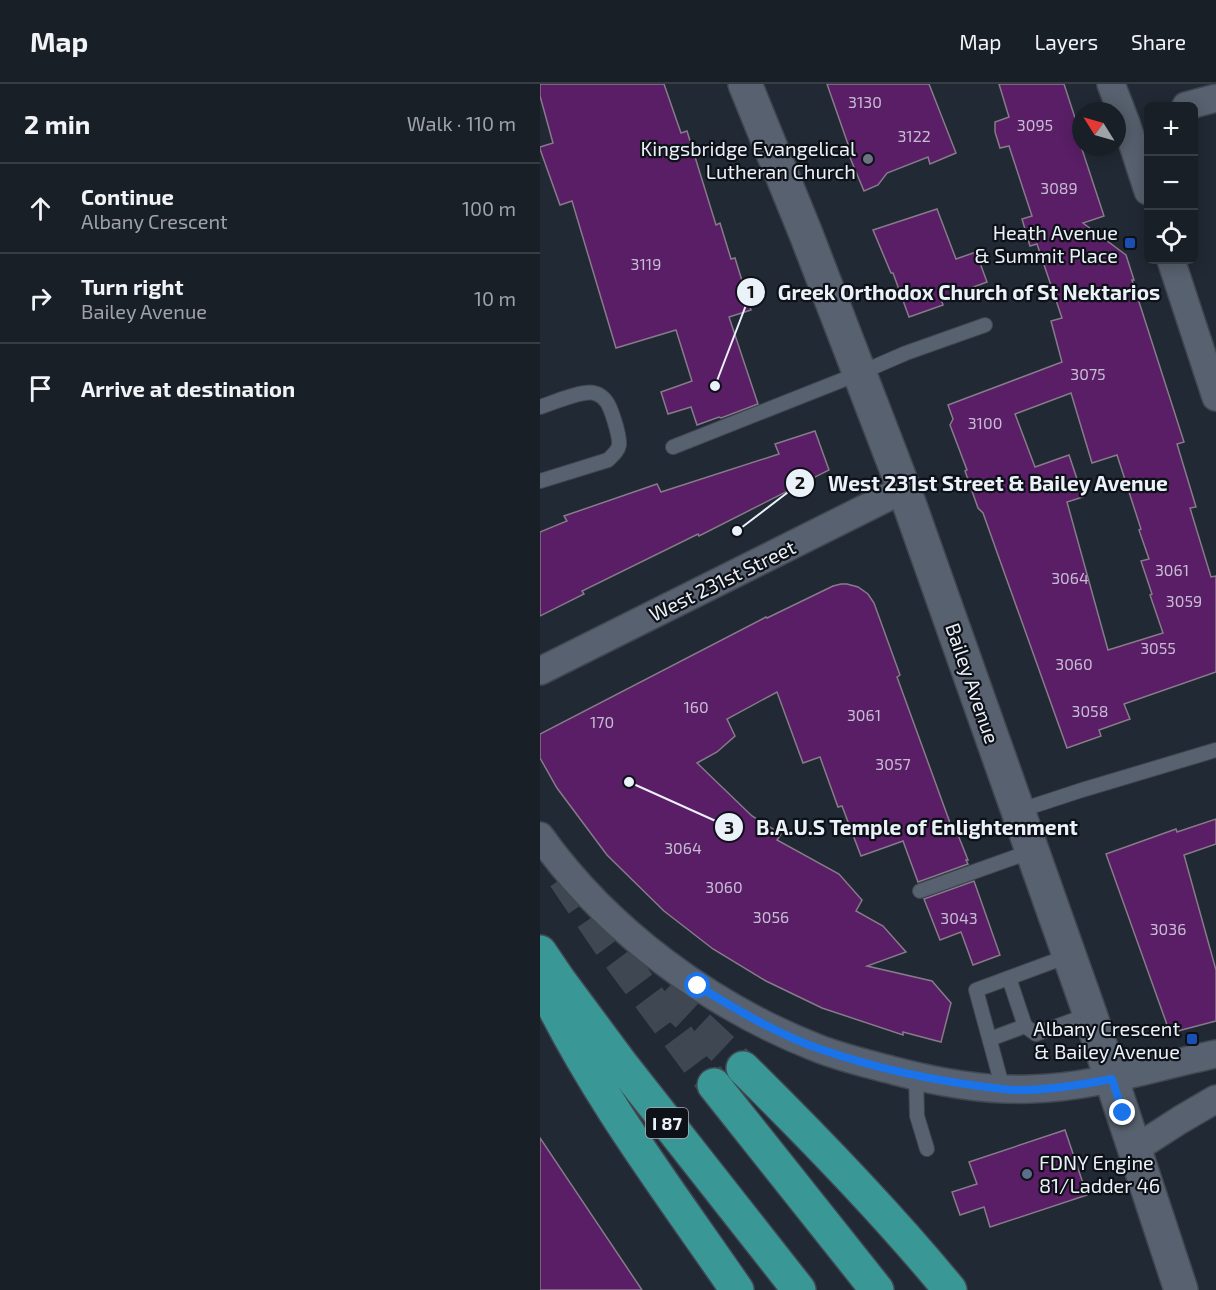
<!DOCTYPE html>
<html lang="en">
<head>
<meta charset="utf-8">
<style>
	:root { --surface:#191f27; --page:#262c33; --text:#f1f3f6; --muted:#9fa2a7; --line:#373d44 }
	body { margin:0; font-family:"Exo 2",sans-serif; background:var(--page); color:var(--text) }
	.controls { position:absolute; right:18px; top:18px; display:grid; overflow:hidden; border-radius:9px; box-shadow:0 3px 15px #0003 }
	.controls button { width:54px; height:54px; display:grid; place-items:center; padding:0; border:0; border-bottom:2px solid var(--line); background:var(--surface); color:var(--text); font:30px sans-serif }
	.compass { position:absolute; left:532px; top:18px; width:54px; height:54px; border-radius:50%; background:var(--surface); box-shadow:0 3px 15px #0003; rotate:307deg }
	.stop { position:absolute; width:18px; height:18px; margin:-14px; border:4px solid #1a73e8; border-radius:50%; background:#fff }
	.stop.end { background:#1a73e8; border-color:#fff; box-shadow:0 2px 6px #0008 }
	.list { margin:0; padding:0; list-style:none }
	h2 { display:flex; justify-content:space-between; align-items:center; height:78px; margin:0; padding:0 24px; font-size:26px }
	h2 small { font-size:20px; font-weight:400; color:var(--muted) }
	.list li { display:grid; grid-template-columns:39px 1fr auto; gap:18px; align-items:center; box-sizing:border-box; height:90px; padding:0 24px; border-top:2px solid var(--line) }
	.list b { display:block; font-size:22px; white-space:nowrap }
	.list p { margin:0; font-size:20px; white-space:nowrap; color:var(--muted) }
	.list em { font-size:20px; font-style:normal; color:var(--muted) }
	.icon { flex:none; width:33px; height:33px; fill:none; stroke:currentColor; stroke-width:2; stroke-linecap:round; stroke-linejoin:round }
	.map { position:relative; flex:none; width:676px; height:1206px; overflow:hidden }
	header { display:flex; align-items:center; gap:36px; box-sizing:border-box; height:84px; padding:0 30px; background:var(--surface); border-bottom:2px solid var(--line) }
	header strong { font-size:28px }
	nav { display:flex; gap:33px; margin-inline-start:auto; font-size:21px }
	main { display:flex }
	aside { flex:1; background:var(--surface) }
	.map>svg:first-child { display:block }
	.building { fill:#591e65; stroke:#867b89; stroke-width:1.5; fill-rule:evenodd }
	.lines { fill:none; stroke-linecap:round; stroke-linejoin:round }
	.highway-tunnel { stroke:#3f4752; stroke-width:33; stroke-dasharray:33 16; stroke-linecap:butt }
	.lane-casing { stroke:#404751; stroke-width:16 }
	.street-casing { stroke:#404751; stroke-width:30 }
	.secondary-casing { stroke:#404751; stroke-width:36 }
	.highway-casing { stroke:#404751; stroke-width:36 }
	.lane { stroke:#58616f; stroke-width:14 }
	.street { stroke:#58616f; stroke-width:27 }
	.secondary { stroke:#58616f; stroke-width:33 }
	.highway { stroke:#399896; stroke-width:33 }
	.route { stroke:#1a73e8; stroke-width:8 }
	.worship-dot { fill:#6b7280; stroke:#0e1117; stroke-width:2 }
	.transit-dot { fill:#1a4fb4; stroke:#0e1117; stroke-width:2 }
	.service-dot { fill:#5c6f8a; stroke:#0e1117; stroke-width:2 }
	.labels { text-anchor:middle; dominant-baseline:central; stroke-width:4.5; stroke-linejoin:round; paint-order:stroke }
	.number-label { font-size:16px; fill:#c6bcd4 }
	.shield { fill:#0e1117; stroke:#a9aeb5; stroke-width:1.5 }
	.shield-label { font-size:18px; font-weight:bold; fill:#ebf1f9 }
	.poi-label { font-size:20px; fill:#ebf1f9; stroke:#0e1117; text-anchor:end }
	.street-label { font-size:20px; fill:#ebf1f9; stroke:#0e1117 }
	.leader { fill:none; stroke:#ebf1f9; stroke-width:2 }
	.callout-dot { fill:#ebf1f9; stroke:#0e1117; stroke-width:2 }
	.mark-label { font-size:18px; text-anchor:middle; font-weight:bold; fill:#111 }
	.callout-label { font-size:21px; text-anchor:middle; font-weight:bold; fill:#ebf1f9; stroke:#0e1117; stroke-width:4.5; stroke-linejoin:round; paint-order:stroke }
</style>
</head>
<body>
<header>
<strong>Map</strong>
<nav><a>Map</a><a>Layers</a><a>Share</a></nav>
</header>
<main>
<aside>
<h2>2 min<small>Walk · 110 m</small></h2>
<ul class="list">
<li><svg class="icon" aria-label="ahead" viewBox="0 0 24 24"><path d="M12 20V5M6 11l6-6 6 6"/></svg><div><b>Continue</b><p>Albany Crescent</p></div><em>100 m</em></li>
<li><svg class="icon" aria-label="right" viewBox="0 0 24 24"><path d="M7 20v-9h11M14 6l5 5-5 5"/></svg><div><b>Turn right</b><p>Bailey Avenue</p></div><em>10 m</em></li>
<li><svg class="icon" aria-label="arrive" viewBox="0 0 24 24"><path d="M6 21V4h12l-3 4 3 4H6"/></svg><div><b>Arrive at destination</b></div></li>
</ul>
</aside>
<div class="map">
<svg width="676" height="1206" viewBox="0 0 676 1206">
	<rect width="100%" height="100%" fill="#212934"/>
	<g class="building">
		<polygon points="0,0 124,0 141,49 147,47 176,141 180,139 191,175 195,174 211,226 189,233 218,320 181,334 179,333 157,341 151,323 128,330 121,308 152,297 136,246 76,264 32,117 20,121 0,65 0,63 13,59 0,12"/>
		<polygon points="287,0 389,0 416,69 390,80 388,73 347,89 338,101 324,107 306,64 309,63"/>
		<path d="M459,0H524L537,40L534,41L564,132L543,139L586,171L594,196H592L644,358L637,360L656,423L650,424L671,493L676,492V588L584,620L590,635L559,646L561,652L527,664L443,429L438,424L425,387L427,386L410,341L413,335L408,321L522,278L511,237L522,234L497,160L490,162L482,135L492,132L469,62L460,64L455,48V38L469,33ZM531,309L552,379L577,371L601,445L599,446L609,475L601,477L612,510L610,511L623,549L568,566L527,418L543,413L529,371L495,383L475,330Z"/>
		<polygon points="397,125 416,175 436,168 447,198 401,215 403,221 369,233 353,189 351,189 333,146"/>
		<polygon points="275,347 289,386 159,452 158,450 42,507 44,510 0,532 0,448 27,437 24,432 117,400 121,408 239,370 235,360"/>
		<polygon points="301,500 307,500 318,503 328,510 334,519 360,591 357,593 413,747 416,746 428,776 426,776 428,780 378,798 363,757 321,772 302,722 298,723 280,673 263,679 237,608 187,635 195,652 177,668 157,679 212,732 241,750 237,756 299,790 322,816 316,827 343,842 366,868 327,882 392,897 411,919 401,958 363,948 363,951 282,924 226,897 173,865 124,827 67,771 17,704 0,674 0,650 226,533 227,534 293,502"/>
		<polygon points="676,735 676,760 644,771 676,886 676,937 630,949 566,770 636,745 637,748"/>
		<polygon points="434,797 460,871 433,881 421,848 400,856 384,815"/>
		<polygon points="525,1046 547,1111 450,1143 444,1123 420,1131 412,1108 437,1100 429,1078"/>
		<polygon points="0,1054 102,1206 0,1206"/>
	</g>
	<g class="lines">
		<g class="highway-tunnel">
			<polyline points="24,793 69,860 174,1001"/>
			<polyline points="123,909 203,984"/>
		</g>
		<defs>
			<g id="lane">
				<path d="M0,323C12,319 43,306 54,309C58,310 63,313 66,317C71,323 80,352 79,361C78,367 73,371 68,376L0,397"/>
				<polyline points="133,363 320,289 366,269 445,241"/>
				<polyline points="478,727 542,706 676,666"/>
				<polyline points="380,807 492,767"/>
				<polyline points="485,942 496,950 550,930"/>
				<polyline points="450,955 485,942 469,894"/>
				<polyline points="376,992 377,1032 387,1065"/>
				<polyline points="463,1005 436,906 528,872"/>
			</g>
			<g id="street">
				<polyline points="571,0 586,39 608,107"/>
				<polyline points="646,22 676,14"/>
				<polyline points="631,176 676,313"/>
				<polyline points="0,587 364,405"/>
				<path d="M0,752C67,846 170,922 277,964C302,974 329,980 355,987C397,998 446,1007 490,1005C553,1004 614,983 676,970"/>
				<polyline points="595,1065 640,1036 676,1015"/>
			</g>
			<polyline id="secondary" points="205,0 266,150 364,405 550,930 641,1206"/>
			<g id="highway">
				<polyline points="0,868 19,896 82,981 259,1206"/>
				<path d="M3,901C55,1010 129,1107 197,1206"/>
				<path d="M203,984C275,1055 346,1128 410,1206"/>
				<polyline points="174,1001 337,1206"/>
			</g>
		</defs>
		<use href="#lane" class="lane-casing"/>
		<use href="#street" class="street-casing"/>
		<use href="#secondary" class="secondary-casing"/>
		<use href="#highway" class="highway-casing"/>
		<use href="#lane" class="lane"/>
		<use href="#street" class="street"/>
		<use href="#secondary" class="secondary"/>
		<use href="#highway" class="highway"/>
	</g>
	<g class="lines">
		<path class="route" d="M158,902C197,926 237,950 280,965C340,986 400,998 463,1005C494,1009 540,1001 572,995L583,1029"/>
	</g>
	<circle class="worship-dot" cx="328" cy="75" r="6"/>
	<g class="transit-dot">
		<rect x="584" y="153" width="12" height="12" rx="3"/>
		<rect x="646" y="949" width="12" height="12" rx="3"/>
	</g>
	<circle class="service-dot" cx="487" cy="1090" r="6"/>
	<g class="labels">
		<g class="number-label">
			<text x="325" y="17">3130</text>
			<text x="495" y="40">3095</text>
			<text x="374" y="51">3122</text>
			<text x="519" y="103">3089</text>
			<text x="106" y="179">3119</text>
			<text x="548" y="289">3075</text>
			<text x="445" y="338">3100</text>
			<text x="632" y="485">3061</text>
			<text x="530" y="493">3064</text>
			<text x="644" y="516">3059</text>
			<text x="618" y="563">3055</text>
			<text x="534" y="579">3060</text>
			<text x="156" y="622">160</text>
			<text x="550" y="626">3058</text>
			<text x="324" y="630">3061</text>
			<text x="62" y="637">170</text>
			<text x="353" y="679">3057</text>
			<text x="143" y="763">3064</text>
			<text x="184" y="802">3060</text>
			<text x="231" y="832">3056</text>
			<text x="419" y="833">3043</text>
			<text x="628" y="844">3036</text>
		</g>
		<rect class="shield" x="106" y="1024" width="42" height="30" rx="4.5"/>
		<g class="shield-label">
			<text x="127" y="1039">I 87</text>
		</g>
		<g class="poi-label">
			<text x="316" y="64">Kingsbridge Evangelical<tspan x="316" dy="23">Lutheran Church</tspan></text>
			<text x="578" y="148">Heath Avenue<tspan x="578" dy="23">&amp; Summit Place</tspan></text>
			<text x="640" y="944">Albany Crescent<tspan x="640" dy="23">&amp; Bailey Avenue</tspan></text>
			<text x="499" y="1078" text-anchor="start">FDNY Engine<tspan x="499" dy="23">81/Ladder 46</tspan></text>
		</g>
		<g class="street-label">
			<text transform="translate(182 496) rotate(-26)">West 231st Street</text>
			<text transform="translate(433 599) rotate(71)">Bailey Avenue</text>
		</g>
	</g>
	<path class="leader" d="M175 302L211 208M197 447L260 399M89 698L189 743"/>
	<g class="callout-dot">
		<circle cx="175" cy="302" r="6"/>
		<circle cx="197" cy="447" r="6"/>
		<circle cx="89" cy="698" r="6"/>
		<circle cx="211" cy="208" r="15"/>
		<circle cx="260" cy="399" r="15"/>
		<circle cx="189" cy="743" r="15"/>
	</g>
	<g class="mark-label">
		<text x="211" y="214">1</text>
		<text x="260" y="405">2</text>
		<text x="189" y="750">3</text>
	</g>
	<g class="callout-label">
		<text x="429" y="216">Greek Orthodox Church of St Nektarios</text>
		<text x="458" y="407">West 231st Street &amp; Bailey Avenue</text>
		<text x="377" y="751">B.A.U.S Temple of Enlightenment</text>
	</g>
</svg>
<div class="controls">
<button>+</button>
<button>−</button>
<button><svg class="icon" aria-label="locate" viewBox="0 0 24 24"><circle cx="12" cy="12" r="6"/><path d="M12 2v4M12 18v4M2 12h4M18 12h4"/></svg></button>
</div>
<svg class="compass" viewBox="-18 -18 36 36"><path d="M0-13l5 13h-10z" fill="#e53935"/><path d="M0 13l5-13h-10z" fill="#9fa2a7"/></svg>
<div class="stop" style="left:158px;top:902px"></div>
<div class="stop end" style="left:583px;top:1029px"></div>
</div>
</main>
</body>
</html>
